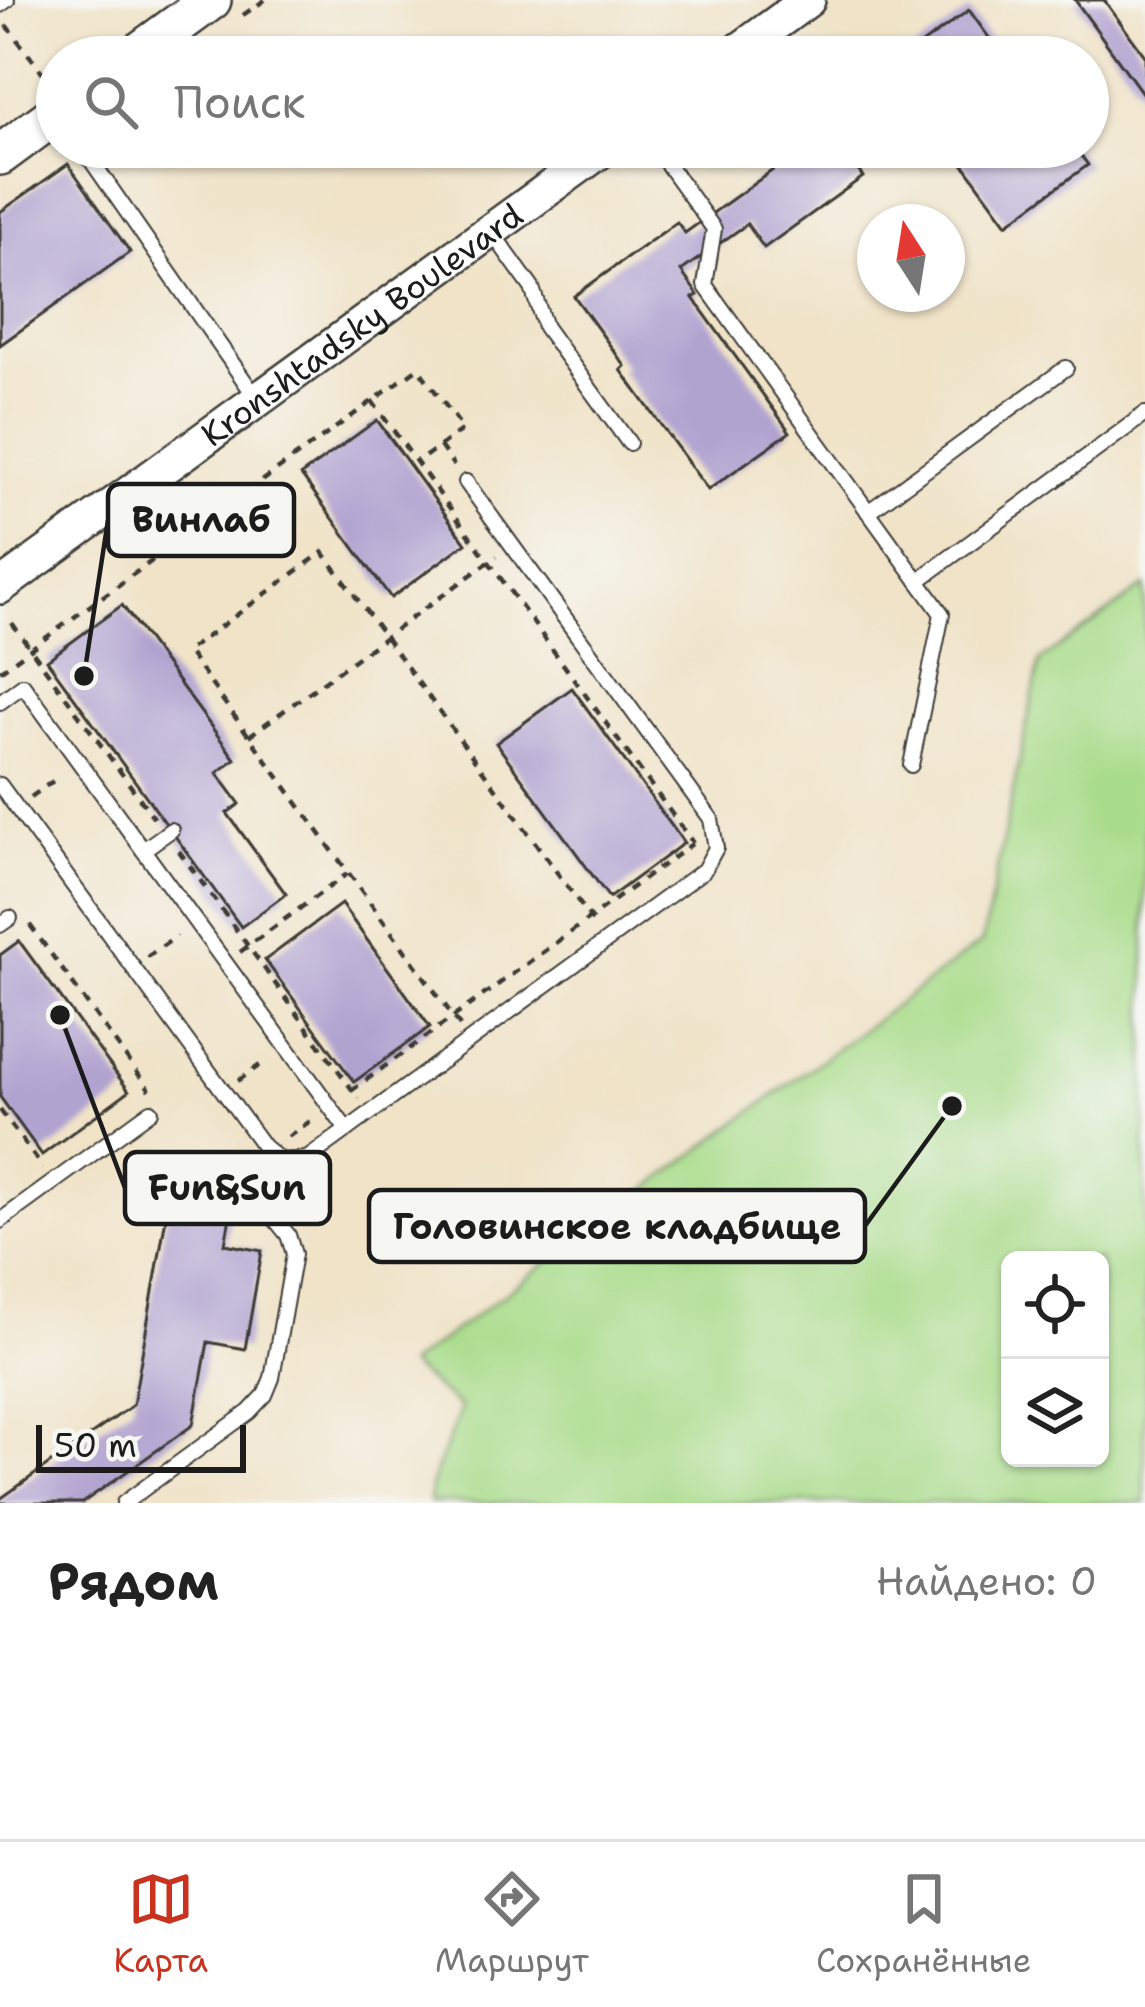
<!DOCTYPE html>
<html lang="ru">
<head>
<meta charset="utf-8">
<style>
	:root { --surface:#fff; --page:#f6f6f6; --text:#222; --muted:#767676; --line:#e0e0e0; --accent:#c8321e }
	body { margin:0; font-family:"Shantell Sans",sans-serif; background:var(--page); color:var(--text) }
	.controls { position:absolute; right:36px; bottom:36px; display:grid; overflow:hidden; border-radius:18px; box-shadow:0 3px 9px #0004 }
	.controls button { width:108px; height:108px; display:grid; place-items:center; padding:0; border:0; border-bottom:3px solid var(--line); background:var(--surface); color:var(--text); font:60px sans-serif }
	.compass { position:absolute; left:857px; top:204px; width:108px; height:108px; border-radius:50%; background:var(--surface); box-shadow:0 3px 9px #0004; rotate:348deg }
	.scale { position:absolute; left:36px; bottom:30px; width:210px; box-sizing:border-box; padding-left:12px; border:6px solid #1c1c1c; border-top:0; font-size:33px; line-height:42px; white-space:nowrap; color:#1c1c1c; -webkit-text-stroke:9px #f6f6f2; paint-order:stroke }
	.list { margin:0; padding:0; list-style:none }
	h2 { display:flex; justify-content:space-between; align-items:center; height:156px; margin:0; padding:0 48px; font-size:51px }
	h2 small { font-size:39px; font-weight:400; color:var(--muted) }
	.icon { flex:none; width:66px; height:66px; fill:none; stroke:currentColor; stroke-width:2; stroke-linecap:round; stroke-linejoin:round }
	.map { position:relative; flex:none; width:1145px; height:1503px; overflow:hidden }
	.search { position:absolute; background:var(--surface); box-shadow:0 3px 9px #0004; left:36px; right:36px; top:36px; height:132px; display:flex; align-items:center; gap:30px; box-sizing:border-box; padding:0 42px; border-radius:66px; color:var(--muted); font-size:45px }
	.sheet { height:336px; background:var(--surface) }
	nav { display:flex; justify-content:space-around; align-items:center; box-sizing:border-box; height:168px; border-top:3px solid var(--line); background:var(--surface); font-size:33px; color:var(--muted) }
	nav a { display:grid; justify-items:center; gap:6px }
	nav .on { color:var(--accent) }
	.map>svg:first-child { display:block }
	.green { fill:#a9dc8a; stroke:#627c53; stroke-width:3; fill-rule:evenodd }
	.building { fill:#b1a3d0 }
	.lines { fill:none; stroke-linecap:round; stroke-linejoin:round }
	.service-casing { stroke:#3c3a36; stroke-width:18 }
	.tertiary-casing { stroke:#3c3a36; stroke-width:38 }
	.secondary-casing { stroke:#3c3a36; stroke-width:44 }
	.path { stroke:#3c3a36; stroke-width:4.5; stroke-dasharray:9 9; stroke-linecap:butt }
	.service { stroke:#fff; stroke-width:14 }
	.tertiary { stroke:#fff; stroke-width:33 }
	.secondary { stroke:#fff; stroke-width:39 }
	.labels { text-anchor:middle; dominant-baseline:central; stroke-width:9; stroke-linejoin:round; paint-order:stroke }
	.street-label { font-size:33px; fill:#1c1c1c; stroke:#f6f6f2 }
	.leader { fill:none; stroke:#1c1c1c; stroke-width:4.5 }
	.callout-dot { fill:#1c1c1c; stroke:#f6f6f2; stroke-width:4.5 }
	.callout { fill:#f6f6f2; stroke:#1c1c1c; stroke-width:4.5 }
	.callout-label { font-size:36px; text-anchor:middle; font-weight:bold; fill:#1c1c1c }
</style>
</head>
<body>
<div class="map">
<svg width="1145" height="1503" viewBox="0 0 1145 1503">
	<rect width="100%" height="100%" fill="#f6f6f2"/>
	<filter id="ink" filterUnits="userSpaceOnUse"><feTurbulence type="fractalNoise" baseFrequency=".00833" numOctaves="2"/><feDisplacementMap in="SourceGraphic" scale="24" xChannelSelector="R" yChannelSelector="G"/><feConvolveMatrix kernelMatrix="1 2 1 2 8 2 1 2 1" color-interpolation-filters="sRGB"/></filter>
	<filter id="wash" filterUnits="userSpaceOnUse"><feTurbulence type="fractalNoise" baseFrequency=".004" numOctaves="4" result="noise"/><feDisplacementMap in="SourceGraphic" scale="48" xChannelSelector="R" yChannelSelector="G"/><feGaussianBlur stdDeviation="2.7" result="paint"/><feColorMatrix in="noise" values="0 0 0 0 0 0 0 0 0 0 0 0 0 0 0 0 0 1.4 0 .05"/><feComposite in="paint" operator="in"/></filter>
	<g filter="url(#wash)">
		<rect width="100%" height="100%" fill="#f0e3c8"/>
		<path class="green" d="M1145,586V1503H430L431,1483L461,1408L408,1365L982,942L1040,661ZM1010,1260H1100V1458H1010Z"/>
		<g id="blocks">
			<g class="building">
				<polygon points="1075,0 1104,0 1145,56 1145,97"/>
				<polygon points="969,10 1003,57 904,57"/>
				<polygon points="805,147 852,147 845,152 863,177 764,248 747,224 681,271 698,295 693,298 790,432 708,490 621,370 625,366 574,296 677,222 685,233"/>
				<polygon points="944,147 1075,147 1088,165 1007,224 956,154 952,157"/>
				<polygon points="68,164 130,252 0,345 0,212"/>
				<polygon points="377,420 466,543 391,598 301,475"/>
				<polygon points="122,605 235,759 217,773 240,804 227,813 286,894 241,927 47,660"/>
				<polygon points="572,688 684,843 609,898 496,743"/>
				<polygon points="341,904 430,1027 354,1082 265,960"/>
				<polygon points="19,941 129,1091 42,1155 0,1097 0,955"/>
				<polygon points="168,1206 230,1217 225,1244 262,1251 245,1349 208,1342 193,1425 82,1503 0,1503 0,1499 133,1405"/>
			</g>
		</g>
	</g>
	<g filter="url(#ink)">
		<use href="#blocks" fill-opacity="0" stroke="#3c3a36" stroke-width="3"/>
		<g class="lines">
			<defs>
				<g id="service">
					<polyline points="0,5 7,0"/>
					<polyline points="82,147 257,399"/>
					<polyline points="655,147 714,229 705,285 942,614 911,765"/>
					<polyline points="491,231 532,288 545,327 629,443"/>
					<polyline points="868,512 1066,368"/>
					<polyline points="918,581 1145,414"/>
					<polyline points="0,702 23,685 347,1130"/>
					<polyline points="0,785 264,1147 281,1161 307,1159 704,870 716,848 711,819 466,482"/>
					<polyline points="143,850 171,830"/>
					<polyline points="0,925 10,918"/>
					<polyline points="0,1221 151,1111"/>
					<polyline points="124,1503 249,1412 265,1395 272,1378 294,1254 288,1235 266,1208 251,1198 175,1182"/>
				</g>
				<g id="tertiary">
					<polyline points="730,57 808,0"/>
					<path id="s1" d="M0,587L606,147"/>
				</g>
				<g id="secondary">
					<polyline points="133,57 211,0"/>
					<polyline points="0,155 57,113"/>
				</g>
			</defs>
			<use href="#service" class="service-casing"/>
			<use href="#tertiary" class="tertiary-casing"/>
			<use href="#secondary" class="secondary-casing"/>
			<g class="path">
				<polyline points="243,15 265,0"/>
				<polyline points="6,25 43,73"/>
				<polyline points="372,401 693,843"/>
				<polyline points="440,446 454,466"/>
				<polyline points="12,623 154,818"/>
				<polyline points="0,671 418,368 463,429 416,463"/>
				<polyline points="249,736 497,556"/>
				<polyline points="31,797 60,776"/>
				<polyline points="179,851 359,1099"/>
				<polyline points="30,925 150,1090"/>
				<polyline points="240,952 347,874"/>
				<polyline points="147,957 177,936"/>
				<polyline points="460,1026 187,651 323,552 594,923"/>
				<polyline points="238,1081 267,1060"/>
				<polyline points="351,1091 692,844"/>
				<polyline points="0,1110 43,1168"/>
				<polyline points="288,1137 313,1119"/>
			</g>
			<use href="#service" class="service"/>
			<use href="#tertiary" class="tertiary"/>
			<use href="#secondary" class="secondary"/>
		</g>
	</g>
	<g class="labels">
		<g class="street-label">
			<text stroke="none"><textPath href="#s1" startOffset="447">Kronshtadsky Boulevard</textPath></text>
		</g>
	</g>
	<path class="leader" d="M84 676L108 520M60 1015L125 1188M952 1106L865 1226"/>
	<g class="callout-dot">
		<circle cx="84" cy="676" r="12"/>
		<circle cx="60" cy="1015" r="12"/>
		<circle cx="952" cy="1106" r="12"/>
	</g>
	<g class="callout">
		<rect x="108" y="484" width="186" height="72" rx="12"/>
		<rect x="125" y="1152" width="205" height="72" rx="12"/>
		<rect x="369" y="1190" width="496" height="72" rx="12"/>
	</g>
	<g class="callout-label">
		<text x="201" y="532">Винлаб</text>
		<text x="227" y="1200">Fun&amp;Sun</text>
		<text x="617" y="1239">Головинское кладбище</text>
	</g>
</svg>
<div class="controls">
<button><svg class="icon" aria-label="locate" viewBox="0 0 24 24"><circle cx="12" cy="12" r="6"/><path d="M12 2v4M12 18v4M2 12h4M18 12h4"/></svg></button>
<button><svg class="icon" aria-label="layers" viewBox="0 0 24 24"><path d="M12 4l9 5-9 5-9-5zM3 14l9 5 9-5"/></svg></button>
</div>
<svg class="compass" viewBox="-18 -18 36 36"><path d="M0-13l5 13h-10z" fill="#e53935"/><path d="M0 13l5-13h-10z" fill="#767676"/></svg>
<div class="scale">50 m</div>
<div class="search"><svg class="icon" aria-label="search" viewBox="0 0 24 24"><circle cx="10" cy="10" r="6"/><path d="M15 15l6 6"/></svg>Поиск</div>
</div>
<section class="sheet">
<h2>Рядом<small>Найдено: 0</small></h2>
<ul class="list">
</ul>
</section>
<nav>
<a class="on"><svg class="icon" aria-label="map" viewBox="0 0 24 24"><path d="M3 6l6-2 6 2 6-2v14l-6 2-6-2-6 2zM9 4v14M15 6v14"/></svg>Карта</a>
<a><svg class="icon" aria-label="directions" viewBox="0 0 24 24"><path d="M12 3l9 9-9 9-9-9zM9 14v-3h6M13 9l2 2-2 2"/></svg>Маршрут</a>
<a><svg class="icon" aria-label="saved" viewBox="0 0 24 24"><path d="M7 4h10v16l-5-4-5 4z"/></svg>Сохранённые</a>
</nav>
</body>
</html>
